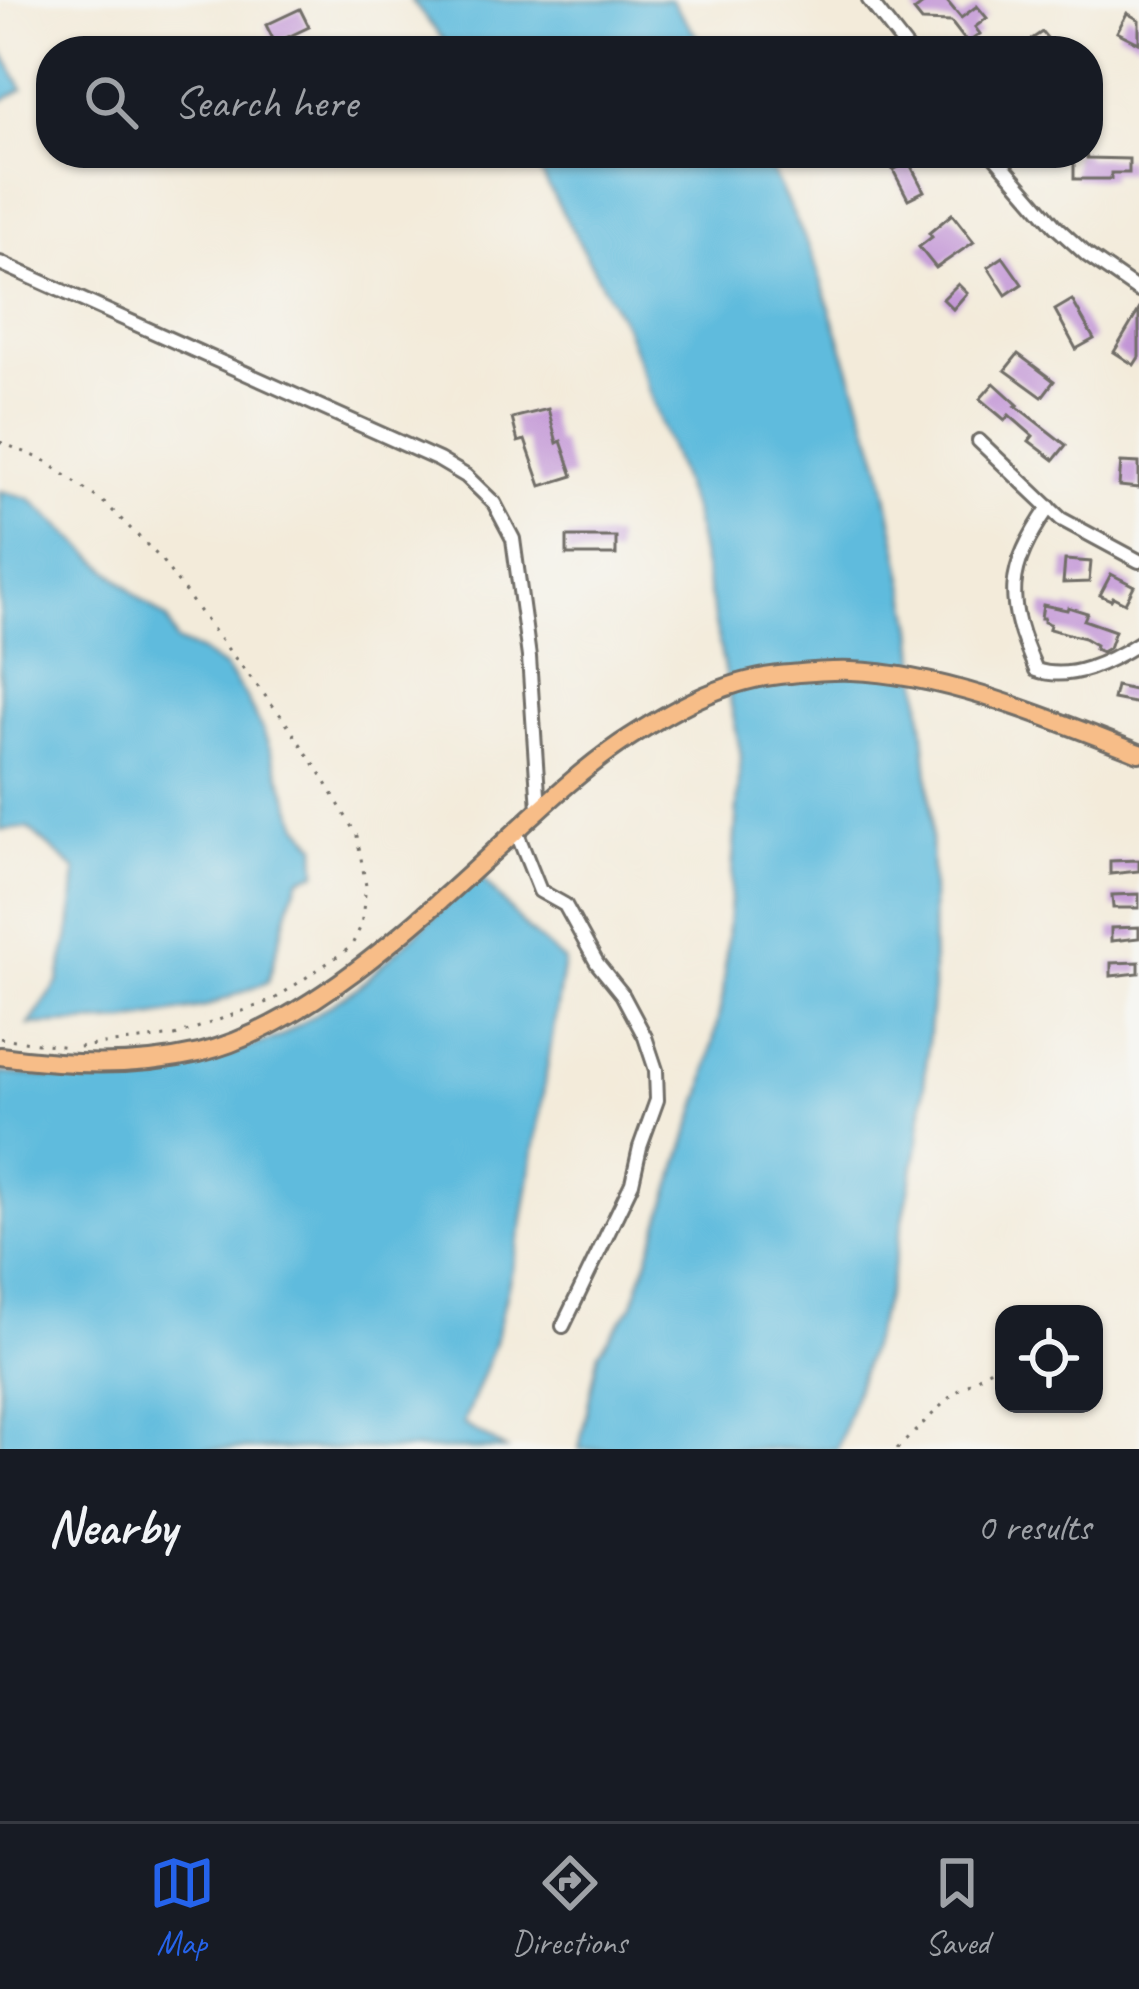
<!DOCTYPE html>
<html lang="en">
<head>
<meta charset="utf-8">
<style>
	:root { --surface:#171b24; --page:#20242c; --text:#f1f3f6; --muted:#9ea1a6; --line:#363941; --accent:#2563eb }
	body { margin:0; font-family:Caveat,sans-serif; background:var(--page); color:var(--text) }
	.controls { position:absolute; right:36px; bottom:36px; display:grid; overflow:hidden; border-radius:24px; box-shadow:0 3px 9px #0004 }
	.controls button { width:108px; height:108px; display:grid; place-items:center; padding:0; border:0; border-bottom:3px solid var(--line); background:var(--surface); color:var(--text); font:60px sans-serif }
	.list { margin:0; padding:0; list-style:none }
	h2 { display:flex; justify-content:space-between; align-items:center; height:156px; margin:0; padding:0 48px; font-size:51px }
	h2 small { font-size:39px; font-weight:400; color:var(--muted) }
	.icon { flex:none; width:66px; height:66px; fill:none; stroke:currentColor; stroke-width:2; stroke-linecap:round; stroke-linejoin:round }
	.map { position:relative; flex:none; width:1139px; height:1449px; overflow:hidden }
	.search { position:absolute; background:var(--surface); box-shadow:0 3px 9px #0004; left:36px; right:36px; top:36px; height:132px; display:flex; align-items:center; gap:30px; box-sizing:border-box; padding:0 42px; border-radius:48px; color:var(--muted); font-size:45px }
	.sheet { height:372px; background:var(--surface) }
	nav { display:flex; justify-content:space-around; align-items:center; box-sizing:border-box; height:168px; border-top:3px solid var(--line); background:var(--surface); font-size:33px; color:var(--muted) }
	nav a { display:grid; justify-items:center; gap:6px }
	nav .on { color:var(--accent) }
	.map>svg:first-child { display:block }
	.water { fill:#5fbbdd; stroke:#457384; stroke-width:3 }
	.building { fill:#c295d6 }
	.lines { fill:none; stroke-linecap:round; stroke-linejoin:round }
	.minor-casing { stroke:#716e68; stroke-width:18 }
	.major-casing { stroke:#716e68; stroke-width:22 }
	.path { stroke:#716e68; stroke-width:3; stroke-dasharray:3 9; stroke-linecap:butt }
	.minor { stroke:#fff; stroke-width:12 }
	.major { stroke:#f7bd88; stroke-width:16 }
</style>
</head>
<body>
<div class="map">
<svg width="1139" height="1449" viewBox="0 0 1139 1449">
	<rect width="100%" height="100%" fill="#f6f6f2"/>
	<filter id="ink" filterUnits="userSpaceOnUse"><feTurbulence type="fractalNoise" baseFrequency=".00833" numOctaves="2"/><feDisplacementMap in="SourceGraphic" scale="24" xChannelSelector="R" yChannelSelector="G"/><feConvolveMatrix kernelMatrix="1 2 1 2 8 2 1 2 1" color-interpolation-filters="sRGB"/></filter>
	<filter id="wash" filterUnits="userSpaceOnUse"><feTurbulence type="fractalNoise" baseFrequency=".004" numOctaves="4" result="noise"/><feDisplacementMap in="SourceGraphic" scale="48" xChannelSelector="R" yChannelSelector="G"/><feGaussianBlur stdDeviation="2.7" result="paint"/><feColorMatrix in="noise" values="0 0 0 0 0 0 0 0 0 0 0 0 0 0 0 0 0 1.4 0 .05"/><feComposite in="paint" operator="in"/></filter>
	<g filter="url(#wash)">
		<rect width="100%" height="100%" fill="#f3ebda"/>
		<g class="water">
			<polygon points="411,0 671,0 707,51 452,51"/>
			<polygon points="0,48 23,89 0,102"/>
			<polygon points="530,153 763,153 812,253 881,465 914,628 931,808 933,989 919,1141 889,1288 837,1449 579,1449 599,1352 633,1304 703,1090 723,995 741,755 693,512 626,328"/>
			<polygon points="0,491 29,498 142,600 167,619 176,641 200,651 225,668 244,694 263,731 299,825 316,845 317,872 300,878 291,898 268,982 205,1007 127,1021 29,1025 58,983 72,922 76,870 28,828 0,830"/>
			<polygon points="479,875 529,931 564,961 522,1226 494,1346 463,1424 506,1449 0,1449 0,1073 93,1081 194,1066 280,1037 358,987"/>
		</g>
		<g id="blocks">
			<g class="building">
				<polygon points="928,0 946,0 961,18 977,6 987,18 975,27 980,34 969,42 977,51 953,51 965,40 951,22 922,21 914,11"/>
				<polygon points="300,9 309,27 275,43 266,25"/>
				<polygon points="1127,13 1139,20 1139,43 1117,32"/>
				<polygon points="1042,32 1058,51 1028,51 1023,45"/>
				<polygon points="1074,153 1086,153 1087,158 1129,159 1129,173 1111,173 1111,179 1074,179"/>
				<polygon points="909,162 924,191 908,199 893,170"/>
				<polygon points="952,214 974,242 936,268 919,247 932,237 929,233"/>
				<polygon points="1003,257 1022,284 1006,295 988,267"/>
				<polygon points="958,284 967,293 953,309 943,299"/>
				<polygon points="1072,300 1094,339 1076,349 1055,310"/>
				<polygon points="1139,310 1139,357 1134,365 1114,352"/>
				<polygon points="1018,354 1054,381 1042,397 1005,370"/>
				<polygon points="994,383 1018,405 1016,406 1066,445 1054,460 1029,441 1033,436 1009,415 1005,420 980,399"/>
				<polygon points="548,409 557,443 561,441 573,476 541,486 525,440 518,442 512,418"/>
				<polygon points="1121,462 1139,463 1139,488 1119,486"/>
				<rect x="567" y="537" width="49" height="18"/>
				<polygon points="1065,560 1091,562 1089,582 1063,583"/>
				<polygon points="1111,574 1134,586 1125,603 1113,597 1111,600 1100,595"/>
				<polygon points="1043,605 1067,610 1068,607 1087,613 1084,620 1115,631 1109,648 1102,652 1095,649 1096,645 1084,638 1049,629 1050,624 1044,622 1044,618 1041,618"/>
				<polygon points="1116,686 1139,691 1139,704 1113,699"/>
				<polygon points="1139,860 1139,871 1110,874 1110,861"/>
				<polygon points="1139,894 1139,908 1113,908 1112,895"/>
				<polygon points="1139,927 1139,938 1111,941 1111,928"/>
				<polygon points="1139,962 1139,973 1111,976 1111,963"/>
			</g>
		</g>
	</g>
	<g filter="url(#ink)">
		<use href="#blocks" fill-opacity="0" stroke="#716e68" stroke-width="3"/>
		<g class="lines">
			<defs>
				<g id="minor">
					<polyline points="869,0 909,51"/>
					<polyline points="992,153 1055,226 1087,255 1139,291"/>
					<polyline points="0,263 439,460 466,476 494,503 513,539 529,657 539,809"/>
					<polyline points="979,441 1061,519 1139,561"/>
					<path d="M1049,507C1005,571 1005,600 1036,670C1071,682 1109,662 1139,643"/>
					<polyline points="516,831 540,891 565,905 597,963 622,994 645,1037 656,1070 657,1100 640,1147 632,1183 563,1326"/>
				</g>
				<path id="major" d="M0,1056C67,1065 133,1068 199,1053C301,1029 414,926 490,855C533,816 573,776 621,743C668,712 721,681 779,675C802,673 828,670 851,671C945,674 1052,719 1139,753"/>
			</defs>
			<use href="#minor" class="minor-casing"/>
			<use href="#major" class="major-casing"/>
			<g class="path">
				<polyline points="0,442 44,460 107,505 160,558 216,634 282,717 321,774 357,836 366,886 361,926 351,947 273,1000 175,1036 78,1047"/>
				<polyline points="0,1038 69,1047"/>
				<polyline points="1072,1314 1077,1311"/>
				<polyline points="897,1449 952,1395 1004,1360"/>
			</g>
			<use href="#minor" class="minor"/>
			<use href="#major" class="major"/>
		</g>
	</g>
</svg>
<div class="controls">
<button><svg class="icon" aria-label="locate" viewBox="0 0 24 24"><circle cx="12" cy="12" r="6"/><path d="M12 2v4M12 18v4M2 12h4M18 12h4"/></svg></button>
</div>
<div class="search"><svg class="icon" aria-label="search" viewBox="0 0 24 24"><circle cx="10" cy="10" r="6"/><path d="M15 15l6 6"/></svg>Search here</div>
</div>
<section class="sheet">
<h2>Nearby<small>0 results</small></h2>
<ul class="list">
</ul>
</section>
<nav>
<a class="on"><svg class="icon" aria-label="map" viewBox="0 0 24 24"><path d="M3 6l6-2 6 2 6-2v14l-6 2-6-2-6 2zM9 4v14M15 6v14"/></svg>Map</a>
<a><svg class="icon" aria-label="directions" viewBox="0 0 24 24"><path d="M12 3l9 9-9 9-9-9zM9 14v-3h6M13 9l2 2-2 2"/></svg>Directions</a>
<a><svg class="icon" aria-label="saved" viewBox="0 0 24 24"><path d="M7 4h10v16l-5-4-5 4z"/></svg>Saved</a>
</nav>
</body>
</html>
